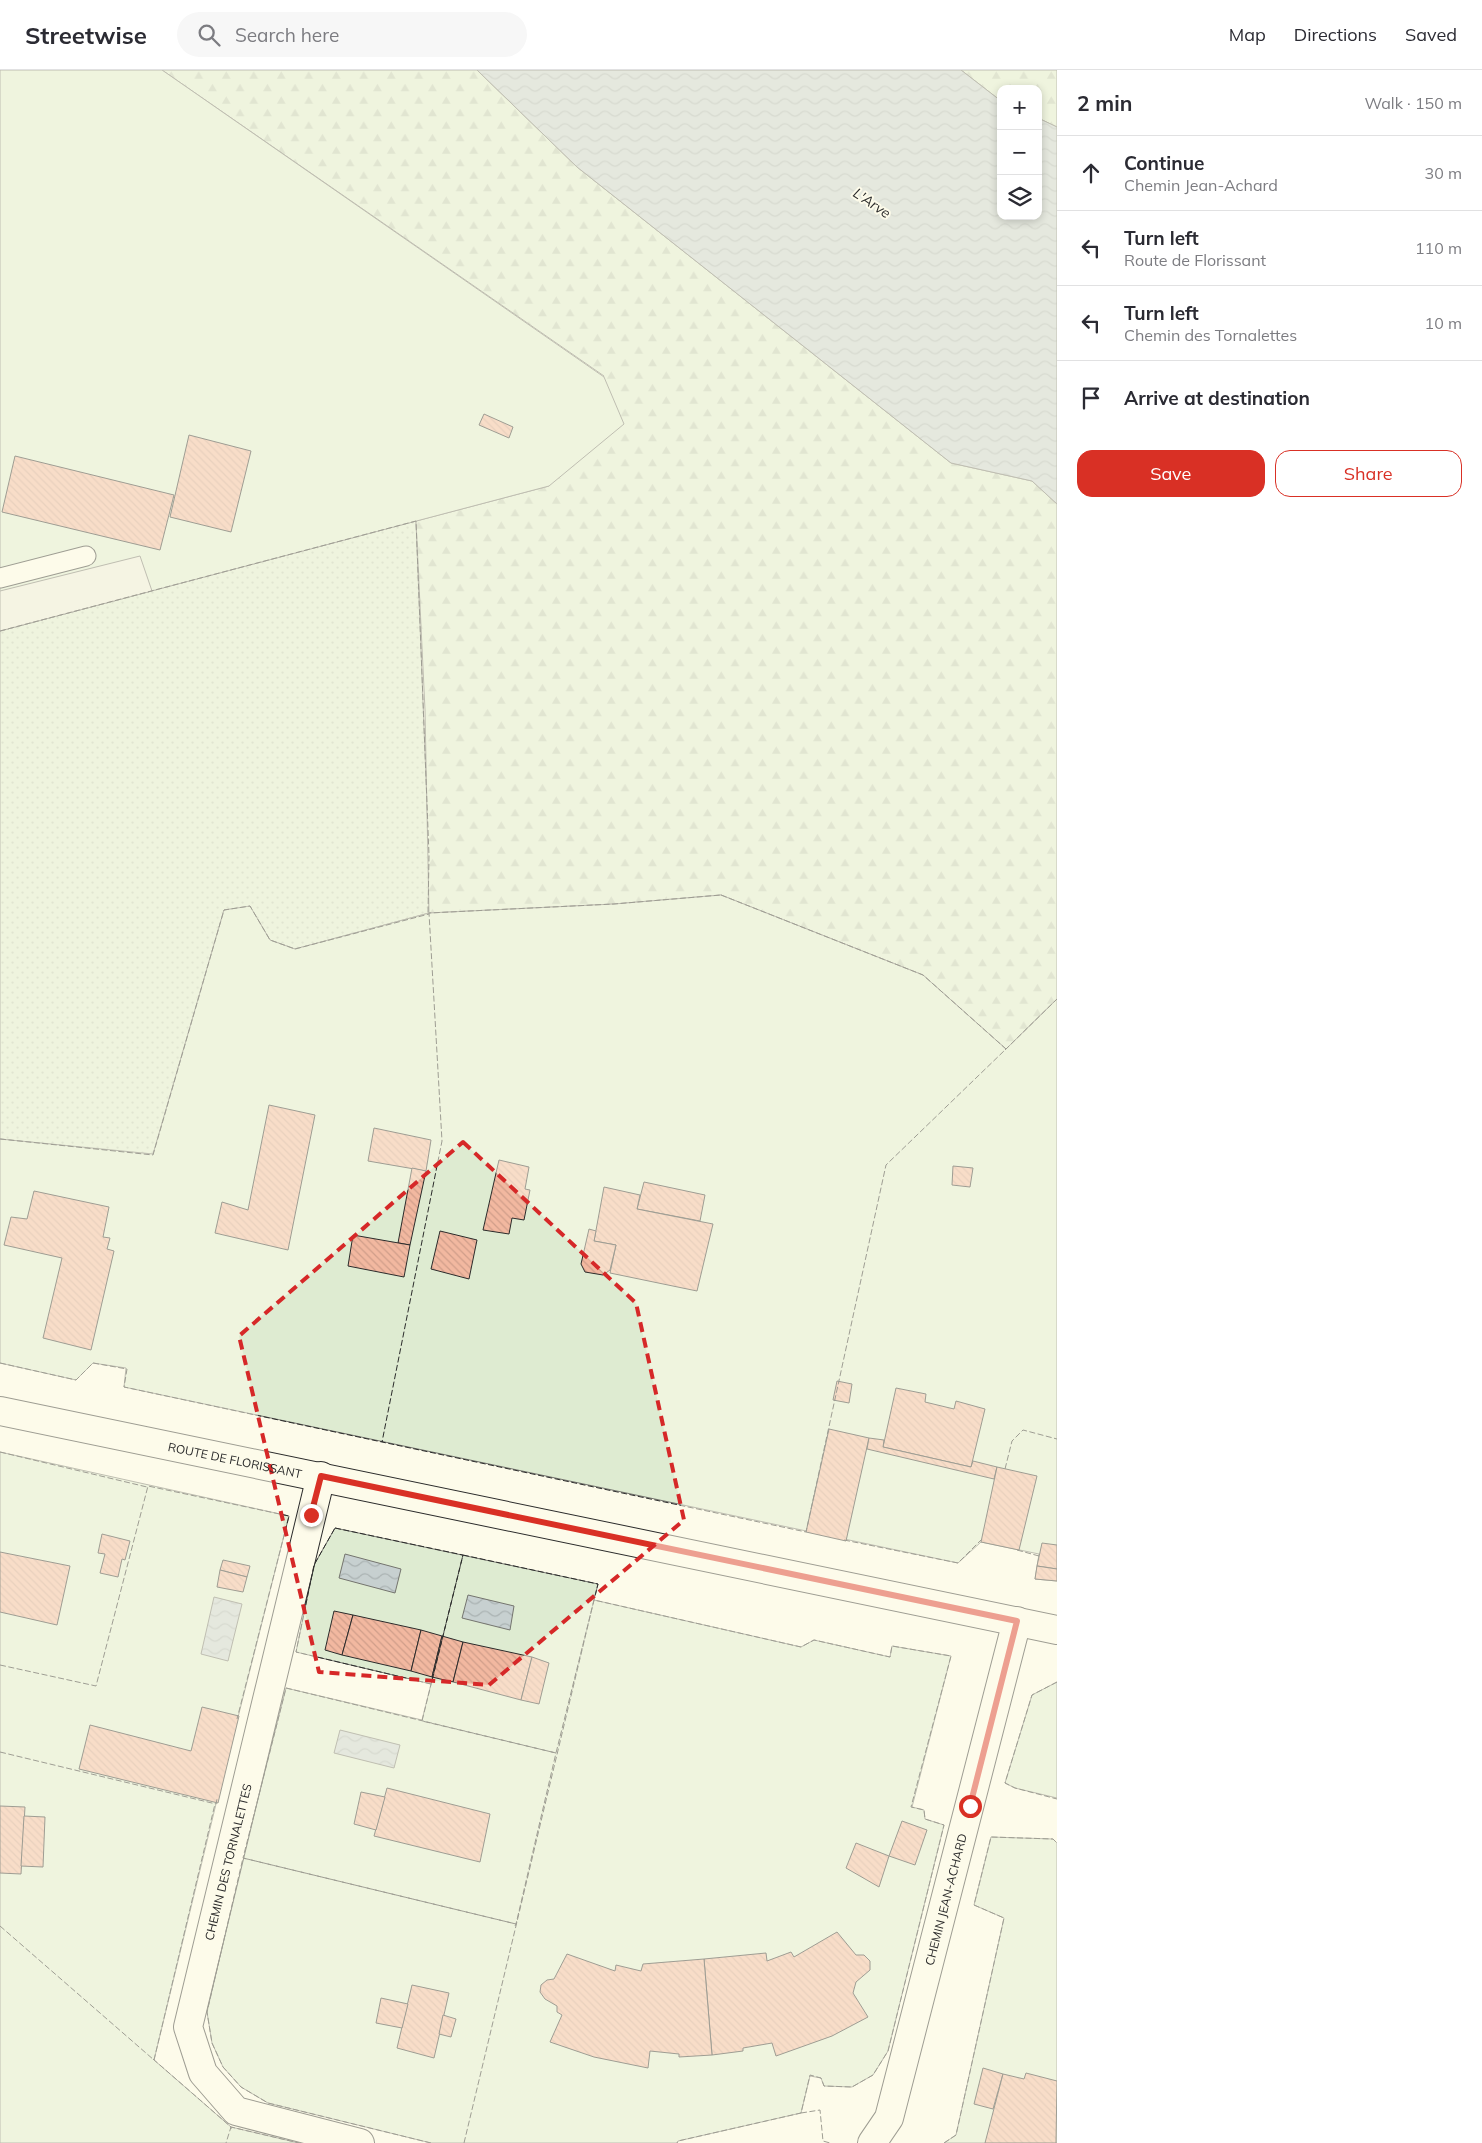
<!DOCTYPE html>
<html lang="en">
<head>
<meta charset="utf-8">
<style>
	:root { --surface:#fff; --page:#f7f7f7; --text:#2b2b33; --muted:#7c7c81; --line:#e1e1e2; --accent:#d93025 }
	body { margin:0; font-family:Mulish,sans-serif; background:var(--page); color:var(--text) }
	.controls { position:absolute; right:15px; top:15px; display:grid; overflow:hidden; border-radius:10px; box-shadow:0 2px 8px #0003 }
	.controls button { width:45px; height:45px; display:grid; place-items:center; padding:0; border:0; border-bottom:1px solid var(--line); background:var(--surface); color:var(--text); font:25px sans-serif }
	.stop { position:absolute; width:15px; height:15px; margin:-11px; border:4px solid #d93025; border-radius:50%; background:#fff }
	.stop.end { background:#d93025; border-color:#fff; box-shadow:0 1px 5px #0008 }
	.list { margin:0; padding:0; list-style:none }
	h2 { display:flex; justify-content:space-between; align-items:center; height:65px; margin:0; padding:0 20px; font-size:21px }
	h2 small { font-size:16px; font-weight:400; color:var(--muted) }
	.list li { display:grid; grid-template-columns:32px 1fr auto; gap:15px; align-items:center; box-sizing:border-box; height:75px; padding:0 20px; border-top:1px solid var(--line) }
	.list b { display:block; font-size:19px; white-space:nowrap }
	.list p { margin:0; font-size:16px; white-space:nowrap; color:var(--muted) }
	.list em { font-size:16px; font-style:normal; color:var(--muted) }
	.actions { display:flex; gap:10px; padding:15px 20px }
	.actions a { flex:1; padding:11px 0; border:1px solid var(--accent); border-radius:15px; text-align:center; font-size:18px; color:var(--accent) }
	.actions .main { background:var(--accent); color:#fff }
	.icon { flex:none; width:28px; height:28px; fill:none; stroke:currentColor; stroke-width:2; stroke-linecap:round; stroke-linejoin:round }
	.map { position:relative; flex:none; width:1057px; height:2073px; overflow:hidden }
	header { display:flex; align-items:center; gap:30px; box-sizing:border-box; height:70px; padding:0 25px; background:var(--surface); border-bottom:1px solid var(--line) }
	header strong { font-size:24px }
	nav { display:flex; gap:28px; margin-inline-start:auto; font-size:18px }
	.search { width:350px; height:45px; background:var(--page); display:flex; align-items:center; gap:12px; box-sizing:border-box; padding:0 18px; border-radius:28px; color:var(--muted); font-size:19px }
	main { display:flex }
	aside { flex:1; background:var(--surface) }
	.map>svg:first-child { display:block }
	.grass { fill:url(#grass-dots); stroke:#74746e }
	.forest { fill:url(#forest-firs); stroke:#74746e }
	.green { fill:#deebd1; stroke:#74746e }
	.parking { fill:#eceadb; stroke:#74746e }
	.water { fill:url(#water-waves); stroke:#74746e }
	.building { fill:url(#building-back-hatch); stroke:#2b2b2b }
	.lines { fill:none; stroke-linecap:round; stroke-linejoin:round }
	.service-casing { stroke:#2b2b2b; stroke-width:21 }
	.minor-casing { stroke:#2b2b2b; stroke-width:30 }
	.secondary-casing { stroke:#2b2b2b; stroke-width:30 }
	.service { stroke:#fdfbea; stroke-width:19 }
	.minor { stroke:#fdfbea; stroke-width:28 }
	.secondary { stroke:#fdfbea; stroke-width:28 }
	.fence { stroke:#2b2b2b; stroke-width:1; stroke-dasharray:6 2.5; stroke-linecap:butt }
	.route { stroke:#d93025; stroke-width:6 }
	.marked { fill:none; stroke:#d62828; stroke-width:4; stroke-dasharray:10 6; stroke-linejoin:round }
	.labels { text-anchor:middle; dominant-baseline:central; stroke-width:4; stroke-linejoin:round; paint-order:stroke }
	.street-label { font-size:12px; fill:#2b2b2b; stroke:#fdfbea }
	.water-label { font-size:14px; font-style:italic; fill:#2b2b2b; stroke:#fdfbea }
</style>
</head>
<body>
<header>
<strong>Streetwise</strong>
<div class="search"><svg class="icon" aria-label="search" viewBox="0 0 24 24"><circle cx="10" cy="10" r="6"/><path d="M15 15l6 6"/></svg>Search here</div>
<nav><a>Map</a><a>Directions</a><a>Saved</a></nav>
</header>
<main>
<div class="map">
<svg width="1057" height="2073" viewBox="0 0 1057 2073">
	<defs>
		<pattern id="grass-dots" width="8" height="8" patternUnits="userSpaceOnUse" patternTransform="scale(1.25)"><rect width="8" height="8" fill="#deebd1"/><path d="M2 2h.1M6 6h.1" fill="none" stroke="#bfcab4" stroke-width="1.8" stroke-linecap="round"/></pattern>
		<pattern id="forest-firs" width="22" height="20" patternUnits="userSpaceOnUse" patternTransform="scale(1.25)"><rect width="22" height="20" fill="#deebd1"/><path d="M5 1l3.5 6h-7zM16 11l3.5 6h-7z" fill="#bfcab4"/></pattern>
		<pattern id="water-waves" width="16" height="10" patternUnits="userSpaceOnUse" patternTransform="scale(1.25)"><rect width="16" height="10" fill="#c7d0d0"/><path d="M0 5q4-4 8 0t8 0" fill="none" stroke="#abb3b3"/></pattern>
		<pattern id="building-back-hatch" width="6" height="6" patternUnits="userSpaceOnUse" patternTransform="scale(1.25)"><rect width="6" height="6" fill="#f2b8a0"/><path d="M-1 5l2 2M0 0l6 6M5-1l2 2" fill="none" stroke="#d09e8a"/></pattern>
	</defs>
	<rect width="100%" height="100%" fill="#fdfbea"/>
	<polygon class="grass" points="416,451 429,785 429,843 295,879 270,870 250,837 224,840 153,1085 0,1069 0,561"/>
	<g class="forest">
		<polygon points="162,0 477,0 577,97 951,393 1032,411 1057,434 1057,929 1006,979 923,905 721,825 614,834 429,843 425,640 416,451 549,416 604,306"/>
		<polygon points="961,0 1057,0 1057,57 1038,48 1038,19 1001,19 1001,31"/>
	</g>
	<g class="green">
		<polygon points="0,0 162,0 604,307 624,354 549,416 0,561"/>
		<polygon points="721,825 923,905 1006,979 1057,929 1057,1511 1035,1509 1039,1484 981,1472 958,1493 124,1317 126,1298 93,1293 76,1310 0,1293 0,1069 153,1084 224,840 250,836 270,870 295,879 429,843 614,834"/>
		<polygon points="0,1382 289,1446 216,1734 154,1990 231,2057 299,2073 0,2073"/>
		<polygon points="335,1458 598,1514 594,1530 801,1577 814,1570 890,1587 892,1576 951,1586 912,1737 924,1740 925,1749 944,1755 888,1981 873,2005 852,2017 824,2016 821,2008 810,2006 801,2043 678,2071 677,2073 431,2073 268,2033 241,2017 223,1997 212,1973 207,1942 243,1788 286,1618 422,1650 431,1614 296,1582 314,1495"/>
		<polygon points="1057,1612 1057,1728 1015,1718 1005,1713 1032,1625"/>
		<polygon points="991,1767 1053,1769 1057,1773 1057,2073 944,2073 956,2065 1004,1848 974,1835"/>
	</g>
	<polygon class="parking" points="140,486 152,521 0,561 0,521"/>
	<g class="water">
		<polygon points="477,0 961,0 1001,31 1001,146 1038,146 1038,48 1057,57 1057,434 1032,411 951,393 577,97"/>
		<polygon points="345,1484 401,1499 395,1523 339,1508"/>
		<polygon points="468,1525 514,1536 510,1560 462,1548"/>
		<polygon points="214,1527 242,1534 228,1591 201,1584"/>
		<polygon points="340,1660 400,1675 394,1698 334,1683"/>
	</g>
	<g class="building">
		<polygon points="484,344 513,357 509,368 479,355"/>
		<polygon points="189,365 251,381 231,462 170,447"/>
		<polygon points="15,386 174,425 160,480 2,442"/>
		<polygon points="269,1035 315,1045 288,1180 215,1163 222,1132 248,1140"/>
		<polygon points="374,1058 431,1070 426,1101 368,1091"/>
		<polygon points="499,1090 529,1097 525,1119 530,1120 524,1150 512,1148 509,1164 483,1160"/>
		<polygon points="953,1096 973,1098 970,1117 952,1115"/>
		<polygon points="412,1098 426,1101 410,1175 398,1173"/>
		<polygon points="644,1112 705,1125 700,1151 637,1139"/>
		<polygon points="604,1117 640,1125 637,1139 713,1154 697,1221 610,1203 616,1175 594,1171"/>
		<polygon points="34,1121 109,1137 103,1167 110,1168 107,1179 114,1181 91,1280 43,1268 62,1188 4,1175 11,1147 27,1149"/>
		<polygon points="589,1159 596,1161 594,1171 616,1175 610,1200 603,1205 585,1202 581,1194"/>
		<polygon points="440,1161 477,1170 469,1209 431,1199"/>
		<polygon points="353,1165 410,1175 404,1207 348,1196"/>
		<polygon points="837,1311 852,1314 849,1333 833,1330"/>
		<polygon points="896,1318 926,1324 925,1332 954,1339 956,1331 985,1339 971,1397 883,1377"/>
		<polygon points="829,1359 869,1368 846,1471 806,1462"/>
		<polygon points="869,1368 884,1370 883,1377 971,1397 973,1391 997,1397 994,1409 867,1379"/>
		<polygon points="997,1397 1037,1406 1019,1480 981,1472"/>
		<polygon points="102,1464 130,1471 125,1490 122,1489 118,1507 100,1503 105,1484 98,1483"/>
		<polygon points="1042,1473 1057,1475 1057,1499 1037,1496"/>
		<polygon points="0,1482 70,1496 57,1555 0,1542"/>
		<polygon points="223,1490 250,1496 247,1507 220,1500"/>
		<polygon points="1037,1496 1057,1499 1057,1511 1035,1509"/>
		<polygon points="220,1500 247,1507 243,1522 217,1517"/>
		<polygon points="334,1541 353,1545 342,1585 325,1580"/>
		<polygon points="353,1545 421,1560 411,1601 342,1585"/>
		<polygon points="421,1560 442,1566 432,1607 411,1601"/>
		<polygon points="442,1566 463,1572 453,1612 432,1607"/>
		<polygon points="463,1572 532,1587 521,1630 453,1612"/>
		<polygon points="532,1587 549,1593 539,1634 521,1630"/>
		<polygon points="202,1637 239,1646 218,1733 79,1699 90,1655 191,1681"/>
		<polygon points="387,1718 490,1744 480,1792 374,1766"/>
		<polygon points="361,1722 385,1727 376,1760 354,1754"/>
		<polygon points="0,1736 25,1737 21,1804 0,1803"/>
		<polygon points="24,1746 45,1747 43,1797 21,1796"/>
		<polygon points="902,1751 927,1760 915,1795 889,1786"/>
		<polygon points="856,1773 889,1786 879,1817 846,1798"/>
		<polygon points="837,1862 856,1885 864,1885 870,1891 870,1900 856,1912 853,1923 868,1947 832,1966 776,1986 772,1973 743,1978 743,1981 712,1985 704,1889 766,1883 767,1891 791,1882 794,1887"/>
		<polygon points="567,1884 615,1901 616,1895 641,1901 643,1894 704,1889 712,1985 679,1987 679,1984 650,1981 648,1998 594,1987 550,1972 562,1945 557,1942 557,1936 545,1929 540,1922 541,1915 547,1910 554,1909"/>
		<polygon points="412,1915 449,1923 434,1988 397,1978"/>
		<polygon points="381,1928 408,1934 402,1958 376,1953"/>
		<polygon points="443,1945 456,1949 451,1967 439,1964"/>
		<polygon points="983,1998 1003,2004 993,2039 974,2034"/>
		<polygon points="1026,2003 1057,2011 1056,2073 985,2073 1003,2004 1024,2009"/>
	</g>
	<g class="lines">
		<defs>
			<polyline id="service" points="0,508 86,486"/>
			<g id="minor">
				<polyline points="321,1406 188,1957 203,2003 236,2041 360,2073"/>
				<path id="s1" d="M872,2073L889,2048L1017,1551"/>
			</g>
			<g id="secondary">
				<path id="s2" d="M0,1341L1057,1560"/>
			</g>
		</defs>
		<use href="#service" class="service-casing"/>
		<use href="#minor" class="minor-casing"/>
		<use href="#secondary" class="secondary-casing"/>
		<use href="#service" class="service"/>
		<use href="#minor" class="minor"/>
		<use href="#secondary" class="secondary"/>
		<g class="fence">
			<polyline points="0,561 416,451 429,785 428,844"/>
			<polygon points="721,825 923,905 1006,979 886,1095 806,1462 382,1372 442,1071 429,843 614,834"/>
			<polyline points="1005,980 1057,929"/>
			<polyline points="0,1069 153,1085 224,840 250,836 270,870 295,879 429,844"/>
			<polyline points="0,1293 76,1310 93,1293 127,1299 124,1317 382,1372 382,1371"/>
			<polyline points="0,1382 147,1417"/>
			<polyline points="1005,1399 1012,1371 1023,1360 1057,1369"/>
			<polygon points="335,1458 463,1485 431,1614 296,1582 314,1495"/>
			<polyline points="844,1470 958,1493 981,1470"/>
			<polyline points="1017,1480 1039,1486"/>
			<polygon points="463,1485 598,1514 556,1683 422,1651"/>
			<polyline points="0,1595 96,1616 148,1416 289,1446 237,1649"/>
			<polyline points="1057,1612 1032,1625 1005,1713 1015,1718 1057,1729"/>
			<polygon points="286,1618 556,1683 516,1854 243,1788"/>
			<polyline points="0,1682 216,1734 217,1729"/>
			<polyline points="0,1856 154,1990 215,1734"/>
			<polyline points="153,1989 231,2057 226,2073"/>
			<polyline points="801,2043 820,2040 823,2071 830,2073"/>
			<polyline points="231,2059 231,2057 299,2073"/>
			<polyline points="431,2073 268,2033 241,2017 223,1997 212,1973 207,1942 243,1788 516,1854 515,1856"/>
			<polyline points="464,2073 594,1530 801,1577 814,1570 890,1587 892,1576 951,1586 911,1737 924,1740 925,1749 944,1755 888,1981 873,2005 852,2017 824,2016 821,2008 810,2005 801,2043 678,2071 677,2073"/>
			<polyline points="944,2073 956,2065 1004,1848 974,1835 991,1767 1053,1769 1057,1773"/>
		</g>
	</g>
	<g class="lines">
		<polyline class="route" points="311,1445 321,1406 1017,1551 970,1736"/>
	</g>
	<path d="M0 0H1057V2073H0ZM463,1072L636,1233L684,1450L489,1615L319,1602L239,1266Z" fill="#fdfbea" fill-opacity=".55" fill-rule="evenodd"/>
	<path class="marked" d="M463,1072L636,1233L684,1450L489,1615L319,1602L239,1266Z"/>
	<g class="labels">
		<g class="street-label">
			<text stroke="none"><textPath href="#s2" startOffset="240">ROUTE DE FLORISSANT</textPath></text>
			<text transform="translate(228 1792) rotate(-76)">CHEMIN DES TORNALETTES</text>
			<text stroke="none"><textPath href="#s1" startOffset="256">CHEMIN JEAN-ACHARD</textPath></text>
		</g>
		<g class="water-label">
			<text transform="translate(872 133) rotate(34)">L'Arve</text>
		</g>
	</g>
</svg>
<div class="controls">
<button>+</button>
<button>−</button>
<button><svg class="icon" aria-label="layers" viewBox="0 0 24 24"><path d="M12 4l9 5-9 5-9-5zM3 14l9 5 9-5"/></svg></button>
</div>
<div class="stop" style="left:970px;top:1736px"></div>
<div class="stop end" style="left:311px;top:1445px"></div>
</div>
<aside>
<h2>2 min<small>Walk · 150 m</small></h2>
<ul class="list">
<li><svg class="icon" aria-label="ahead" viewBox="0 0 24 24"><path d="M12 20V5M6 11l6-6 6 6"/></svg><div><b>Continue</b><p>Chemin Jean-Achard</p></div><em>30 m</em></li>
<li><svg class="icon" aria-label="left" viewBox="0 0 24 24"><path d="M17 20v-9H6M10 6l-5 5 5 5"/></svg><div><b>Turn left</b><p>Route de Florissant</p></div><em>110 m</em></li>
<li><svg class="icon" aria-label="left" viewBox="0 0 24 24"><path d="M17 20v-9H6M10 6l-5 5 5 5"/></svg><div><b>Turn left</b><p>Chemin des Tornalettes</p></div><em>10 m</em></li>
<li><svg class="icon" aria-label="arrive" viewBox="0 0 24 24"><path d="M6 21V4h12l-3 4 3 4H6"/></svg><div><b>Arrive at destination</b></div></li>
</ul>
<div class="actions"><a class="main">Save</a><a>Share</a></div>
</aside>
</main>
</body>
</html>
